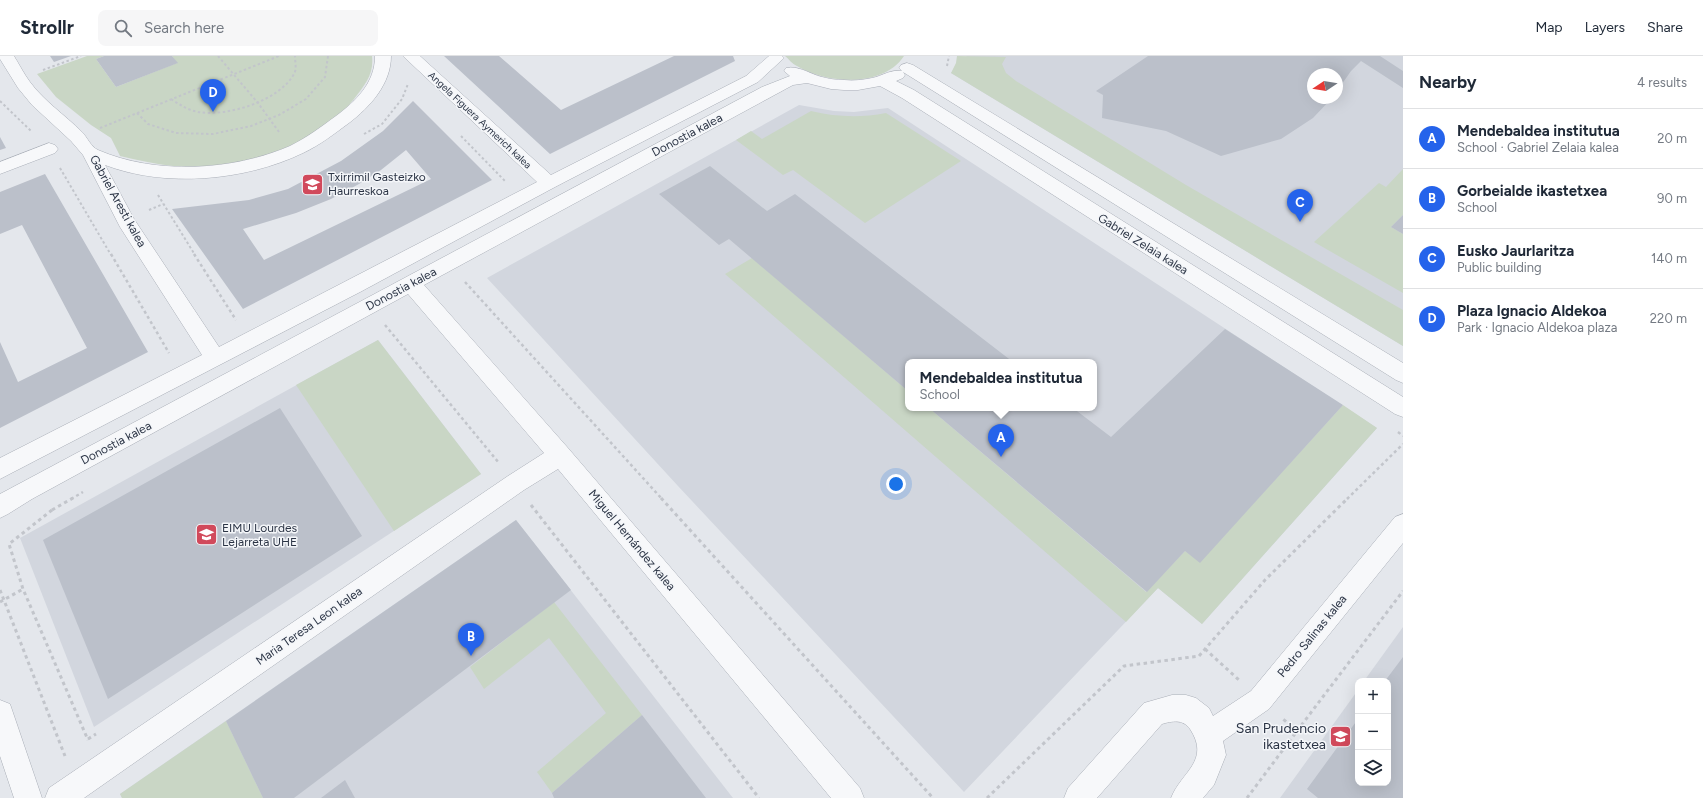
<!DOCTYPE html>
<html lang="en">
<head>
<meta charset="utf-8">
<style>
	:root { --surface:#fff; --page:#f6f6f7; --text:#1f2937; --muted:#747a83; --line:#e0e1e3; --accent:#2563eb }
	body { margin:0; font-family:Figtree,sans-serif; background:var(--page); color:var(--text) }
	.controls { position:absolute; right:12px; bottom:12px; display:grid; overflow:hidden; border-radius:8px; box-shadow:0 4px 16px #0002 }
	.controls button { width:36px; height:36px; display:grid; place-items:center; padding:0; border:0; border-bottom:1px solid var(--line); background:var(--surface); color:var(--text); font:20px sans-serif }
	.compass { position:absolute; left:1307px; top:12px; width:36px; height:36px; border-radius:50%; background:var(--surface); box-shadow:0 4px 16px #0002; rotate:258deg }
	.you { position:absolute; left:896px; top:428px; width:14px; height:14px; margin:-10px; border:3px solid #fff; border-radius:50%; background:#1a73e8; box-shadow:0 0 0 6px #1a73e833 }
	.badge { display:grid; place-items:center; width:26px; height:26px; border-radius:50%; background:var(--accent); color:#fff; font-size:13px; font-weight:700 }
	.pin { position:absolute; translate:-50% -33px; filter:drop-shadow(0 1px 2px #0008) }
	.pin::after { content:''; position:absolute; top:21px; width:14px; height:12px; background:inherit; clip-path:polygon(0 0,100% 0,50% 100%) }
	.popup { position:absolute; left:905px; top:303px; width:192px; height:52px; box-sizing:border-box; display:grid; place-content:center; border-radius:8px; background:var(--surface); filter:drop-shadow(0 1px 3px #0005); font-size:13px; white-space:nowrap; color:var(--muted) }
	.popup b { font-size:15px; color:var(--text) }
	.popup::after { content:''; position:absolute; left:50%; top:100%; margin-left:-8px; border:8px solid transparent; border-top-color:var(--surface) }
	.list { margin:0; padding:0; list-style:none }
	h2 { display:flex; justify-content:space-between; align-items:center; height:52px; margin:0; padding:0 16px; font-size:17px }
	h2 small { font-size:13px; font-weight:400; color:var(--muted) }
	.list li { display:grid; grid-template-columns:26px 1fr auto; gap:12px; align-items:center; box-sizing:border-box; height:60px; padding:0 16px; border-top:1px solid var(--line) }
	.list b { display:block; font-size:15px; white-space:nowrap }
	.list p { margin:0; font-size:13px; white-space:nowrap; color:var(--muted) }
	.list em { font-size:13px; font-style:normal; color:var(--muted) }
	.icon { flex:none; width:22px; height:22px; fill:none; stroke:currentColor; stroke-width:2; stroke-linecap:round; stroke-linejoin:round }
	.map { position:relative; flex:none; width:1403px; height:742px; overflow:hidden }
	header { display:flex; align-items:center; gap:24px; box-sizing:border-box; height:56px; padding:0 20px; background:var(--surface); border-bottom:1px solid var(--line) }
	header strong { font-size:19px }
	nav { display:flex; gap:22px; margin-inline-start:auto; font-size:14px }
	.search { width:280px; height:36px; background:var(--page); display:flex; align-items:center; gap:10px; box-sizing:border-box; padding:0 14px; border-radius:8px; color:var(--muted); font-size:15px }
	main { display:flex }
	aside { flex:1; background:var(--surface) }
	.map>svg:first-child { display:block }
	.built { fill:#d2d6de; fill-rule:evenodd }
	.green { fill:#c9d6c5 }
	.building { fill:#bbc0ca; fill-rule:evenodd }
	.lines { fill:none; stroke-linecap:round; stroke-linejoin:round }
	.street-casing { stroke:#a9aeb7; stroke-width:1 }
	.path-far2 { stroke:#c2c5cb; stroke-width:2; stroke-dasharray:2.5 2.5; stroke-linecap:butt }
	.path-far1 { stroke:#c2c5cb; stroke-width:2.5; stroke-dasharray:3 3; stroke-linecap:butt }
	.path { stroke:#c2c5cb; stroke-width:3; stroke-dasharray:3.5 3.5; stroke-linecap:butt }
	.street { fill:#f7f8fa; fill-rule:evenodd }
	.labels { text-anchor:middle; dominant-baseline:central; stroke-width:3; stroke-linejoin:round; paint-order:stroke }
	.far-street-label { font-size:10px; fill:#2b3445; stroke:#f4f6f9 }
	.street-label { font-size:12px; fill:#2b3445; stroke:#f4f6f9 }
	.poi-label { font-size:12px; fill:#2b3445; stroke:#f4f6f9; text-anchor:start }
	.near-poi-label { font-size:14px; fill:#2b3445; stroke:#f4f6f9; text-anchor:end }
</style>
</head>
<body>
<header>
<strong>Strollr</strong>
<div class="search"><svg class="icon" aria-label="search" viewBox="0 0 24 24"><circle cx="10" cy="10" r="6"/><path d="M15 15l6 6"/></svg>Search here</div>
<nav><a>Map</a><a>Layers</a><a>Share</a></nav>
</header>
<main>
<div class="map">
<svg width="1403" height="742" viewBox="0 0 1403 742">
	<rect width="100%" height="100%" fill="#e4e7ec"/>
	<g class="built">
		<path d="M967,0H1403V290L951,17ZM1313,18H1337V42H1313Z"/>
		<path d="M799,49L834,55L854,56L888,52L1377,372L1202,568L1158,532L964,736L678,430L487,222ZM908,306H1094V352H908Z"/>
		<polygon points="378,284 481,418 94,671 20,482"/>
		<polygon points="516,464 733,742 122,742 120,738"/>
		<polygon points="1403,571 1403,742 1280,742 1358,634 1358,727 1388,727 1388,625 1364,625"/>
	</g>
	<g class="green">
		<path d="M87,0H104L96,3L116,31L177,7L172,0H372C374,19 365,28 354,43C350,47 347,53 343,57C303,94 227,116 173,110C155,108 137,104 120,100L111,82L91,69L56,41L37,18Z"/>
		<path d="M785,0H904C883,32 826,28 797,10C792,8 789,3 785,0Z"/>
		<polygon points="957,0 1006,1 1002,8 1006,17 1016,25 1186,129 1403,254 1403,290 951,17 956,7"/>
		<path d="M811,55C836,61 860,62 886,57L961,105L865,167L793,114L783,119L736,84L751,75L762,83Z"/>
		<polygon points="1403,113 1403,159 1391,171 1403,178 1403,237 1314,186 1379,127 1386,131"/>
		<polygon points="752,202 908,335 908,352 929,352 1146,536 1185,495 1200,506 1343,349 1377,372 1202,568 1158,532 1126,566 725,218"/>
		<polygon points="378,284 481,418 394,475 296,329"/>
		<polygon points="554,546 642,659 552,737 537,716 606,657 549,582 484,633 470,611"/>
		<polygon points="226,665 263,742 122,742 120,738"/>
	</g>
	<g class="building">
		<polygon points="50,0 71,0 54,6"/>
		<polygon points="104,0 172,0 178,7 116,31 96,3"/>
		<polygon points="444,0 499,0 561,54 674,0 733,0 735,5 550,98"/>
		<polygon points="1148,0 1380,0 1403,15 1403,32 1361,5 1351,15 1337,35 1337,18 1313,18 1313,42 1332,42 1313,62 1281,83 1221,100 1166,75 1102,62 1103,39 1096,35"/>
		<path d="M413,45L492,124L243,253L172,153L249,144L288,133L341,105L383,75ZM406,94L431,123L264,204L243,173L296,157L331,143L359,128L381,114Z"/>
		<polygon points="0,81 6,92 0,94"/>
		<polygon points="710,110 767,155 795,138 1013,306 908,306 908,335 729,183 719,189 659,138"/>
		<polygon points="45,118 148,296 0,372 0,286 18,326 87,292 22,169 0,178 0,136"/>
		<polygon points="1403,159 1403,178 1391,171"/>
		<polygon points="1225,273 1343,349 1200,507 1185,495 1147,536 929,352 1073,352 1111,381"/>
		<polygon points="280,352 362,480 108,643 43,484"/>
		<polygon points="516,464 571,534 294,742 263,742 226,665"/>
		<polygon points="1403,601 1403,742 1318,742 1307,733 1358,663 1358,727 1388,727 1388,625 1385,625"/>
		<polygon points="642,659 706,742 554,742 552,737"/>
		<polygon points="345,724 355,742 321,742"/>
	</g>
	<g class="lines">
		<defs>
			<g id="street">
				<path d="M0,0H14C19,8 24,18 30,26C44,45 65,59 82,76C87,81 91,91 98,94C156,119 232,115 290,90C306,82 321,71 336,60C356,45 375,27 375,0H391C391,28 370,51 349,67C334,78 320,89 303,97C245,125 165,132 105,109L134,163L219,291L537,126L403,0H420L551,119L746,20L769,0H782L784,2L758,26L555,131L362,235L0,423V402L202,299L120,171L83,99L71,85L32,49L18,32L0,3Z"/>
				<path d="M907,7L913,9L1403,307V327L1396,324L903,16L905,19L903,22L896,25L914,34L1403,341V361L1395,358L902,42L880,30L858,34H844L831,33L807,27L793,29L424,229L568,392L860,732L864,742H831L558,413L524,434L84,742H45L49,732L508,420L544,397L408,238L32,443L8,458L0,462V438L762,31L790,20L784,15L786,12C798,9 810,18 822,21C829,23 836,24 844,24C853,25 863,24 872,22C882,20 891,13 902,15L899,12L901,9Z"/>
				<polygon points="49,87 55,89 58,93 55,97 0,118 0,106"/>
				<path d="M1403,458V487L1269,653L1223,685L1226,699L1214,729L1203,742H1171C1181,716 1211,705 1190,673C1183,663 1172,665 1162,668L1097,742H1064L1068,732L1144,647L1172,639H1186L1196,642L1209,652L1213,660L1251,635L1395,461Z"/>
				<polygon points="0,644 10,648 42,742 14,742 0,700"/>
			</g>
		</defs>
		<use href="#street" class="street-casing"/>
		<g class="path-far2">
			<polyline points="218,0 258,47 279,76"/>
			<polyline points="947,10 949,0"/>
			<polyline points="43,14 81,0"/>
			<path d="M171,43C180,49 188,54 198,56C227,61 279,45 294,18C297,13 295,6 295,0"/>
			<polyline points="0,45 31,75"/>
			<polyline points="137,57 148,68 176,77 213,78 251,70 279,59 306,43 325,21 328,0"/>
			<polyline points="100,72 279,0"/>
			<polyline points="364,78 382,68 402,43 408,28"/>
			<polyline points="461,80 505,125"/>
			<polyline points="60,112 111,199"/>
			<polyline points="158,139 195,199"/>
			<polyline points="149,154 163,148"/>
		</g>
		<g class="path-far1">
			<polyline points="111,198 169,297"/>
			<polyline points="194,198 236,264"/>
			<polyline points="465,226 662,443"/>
			<polyline points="385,269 499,407"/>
			<polyline points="1398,376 1403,380"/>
			<polyline points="71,443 83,436"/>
			<polyline points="1347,443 1403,388"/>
		</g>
		<g class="path">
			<polyline points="661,442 933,742"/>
			<polyline points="531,449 759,742"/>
			<polyline points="52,454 73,442"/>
			<polyline points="52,454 9,488 23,533 88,684"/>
			<polyline points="0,534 65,700"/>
			<polyline points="0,546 23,533"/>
			<polyline points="1205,593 1239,624"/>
			<polyline points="1297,675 1403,535"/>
			<polyline points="88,683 96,678"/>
			<polyline points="987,742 1124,610 1199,600 1265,524 1348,442"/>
			<polyline points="1247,742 1297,675 1283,663"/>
		</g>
		<use href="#street" class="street"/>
	</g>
	<defs>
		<symbol id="school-square" viewBox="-11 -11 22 22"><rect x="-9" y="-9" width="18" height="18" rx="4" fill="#d1495b" stroke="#f4f6f9"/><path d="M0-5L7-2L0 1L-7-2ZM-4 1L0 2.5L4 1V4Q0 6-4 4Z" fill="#fff"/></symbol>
	</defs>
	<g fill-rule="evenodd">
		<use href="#school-square" x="300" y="116" width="25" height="25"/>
		<use href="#school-square" x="194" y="466" width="25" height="25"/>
		<use href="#school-square" x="1328" y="668" width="25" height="25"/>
	</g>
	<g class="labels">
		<g class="far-street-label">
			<text transform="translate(480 64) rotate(43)">Angela Figuera Aymerich kalea</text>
		</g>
		<g class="street-label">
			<text transform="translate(687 79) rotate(-28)">Donostia kalea</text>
			<text transform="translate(118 145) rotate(61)">Gabriel Aresti kalea</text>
			<text transform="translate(1143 188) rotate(32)">Gabriel Zelaia kalea</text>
			<text transform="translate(401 233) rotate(-28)">Donostia kalea</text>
			<text transform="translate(116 387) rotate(-28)">Donostia kalea</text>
			<text transform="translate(632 484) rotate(50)">Miguel Hernández kalea</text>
			<text transform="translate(309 570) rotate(-35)">Maria Teresa Leon kalea</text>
			<text transform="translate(1312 580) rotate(-51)">Pedro Salinas kalea</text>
		</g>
		<g class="poi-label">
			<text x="328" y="121">Txirrimil Gasteizko<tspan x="328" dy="14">Haurreskoa</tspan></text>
			<text x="222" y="472">EIMU Lourdes<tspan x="222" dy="14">Lejarreta UHE</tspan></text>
		</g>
		<g class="near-poi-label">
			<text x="1326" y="672">San Prudencio<tspan x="1326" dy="16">ikastetxea</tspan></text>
		</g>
	</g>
</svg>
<div class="controls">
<button>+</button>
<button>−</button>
<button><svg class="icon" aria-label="layers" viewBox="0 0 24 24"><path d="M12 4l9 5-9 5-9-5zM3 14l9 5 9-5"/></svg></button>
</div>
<svg class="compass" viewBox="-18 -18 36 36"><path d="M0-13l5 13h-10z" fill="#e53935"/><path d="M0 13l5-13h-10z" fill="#747a83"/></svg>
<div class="you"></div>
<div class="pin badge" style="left:1001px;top:401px">A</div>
<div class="popup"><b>Mendebaldea institutua</b>School</div>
<div class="pin badge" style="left:471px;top:600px">B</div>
<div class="pin badge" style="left:1300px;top:166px">C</div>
<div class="pin badge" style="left:213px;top:56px">D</div>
</div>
<aside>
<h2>Nearby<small>4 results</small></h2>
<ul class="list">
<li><span class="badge">A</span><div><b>Mendebaldea institutua</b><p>School · Gabriel Zelaia kalea</p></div><em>20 m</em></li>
<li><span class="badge">B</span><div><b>Gorbeialde ikastetxea</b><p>School</p></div><em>90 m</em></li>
<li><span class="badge">C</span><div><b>Eusko Jaurlaritza</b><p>Public building</p></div><em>140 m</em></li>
<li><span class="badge">D</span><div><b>Plaza Ignacio Aldekoa</b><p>Park · Ignacio Aldekoa plaza</p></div><em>220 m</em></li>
</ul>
</aside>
</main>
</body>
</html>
